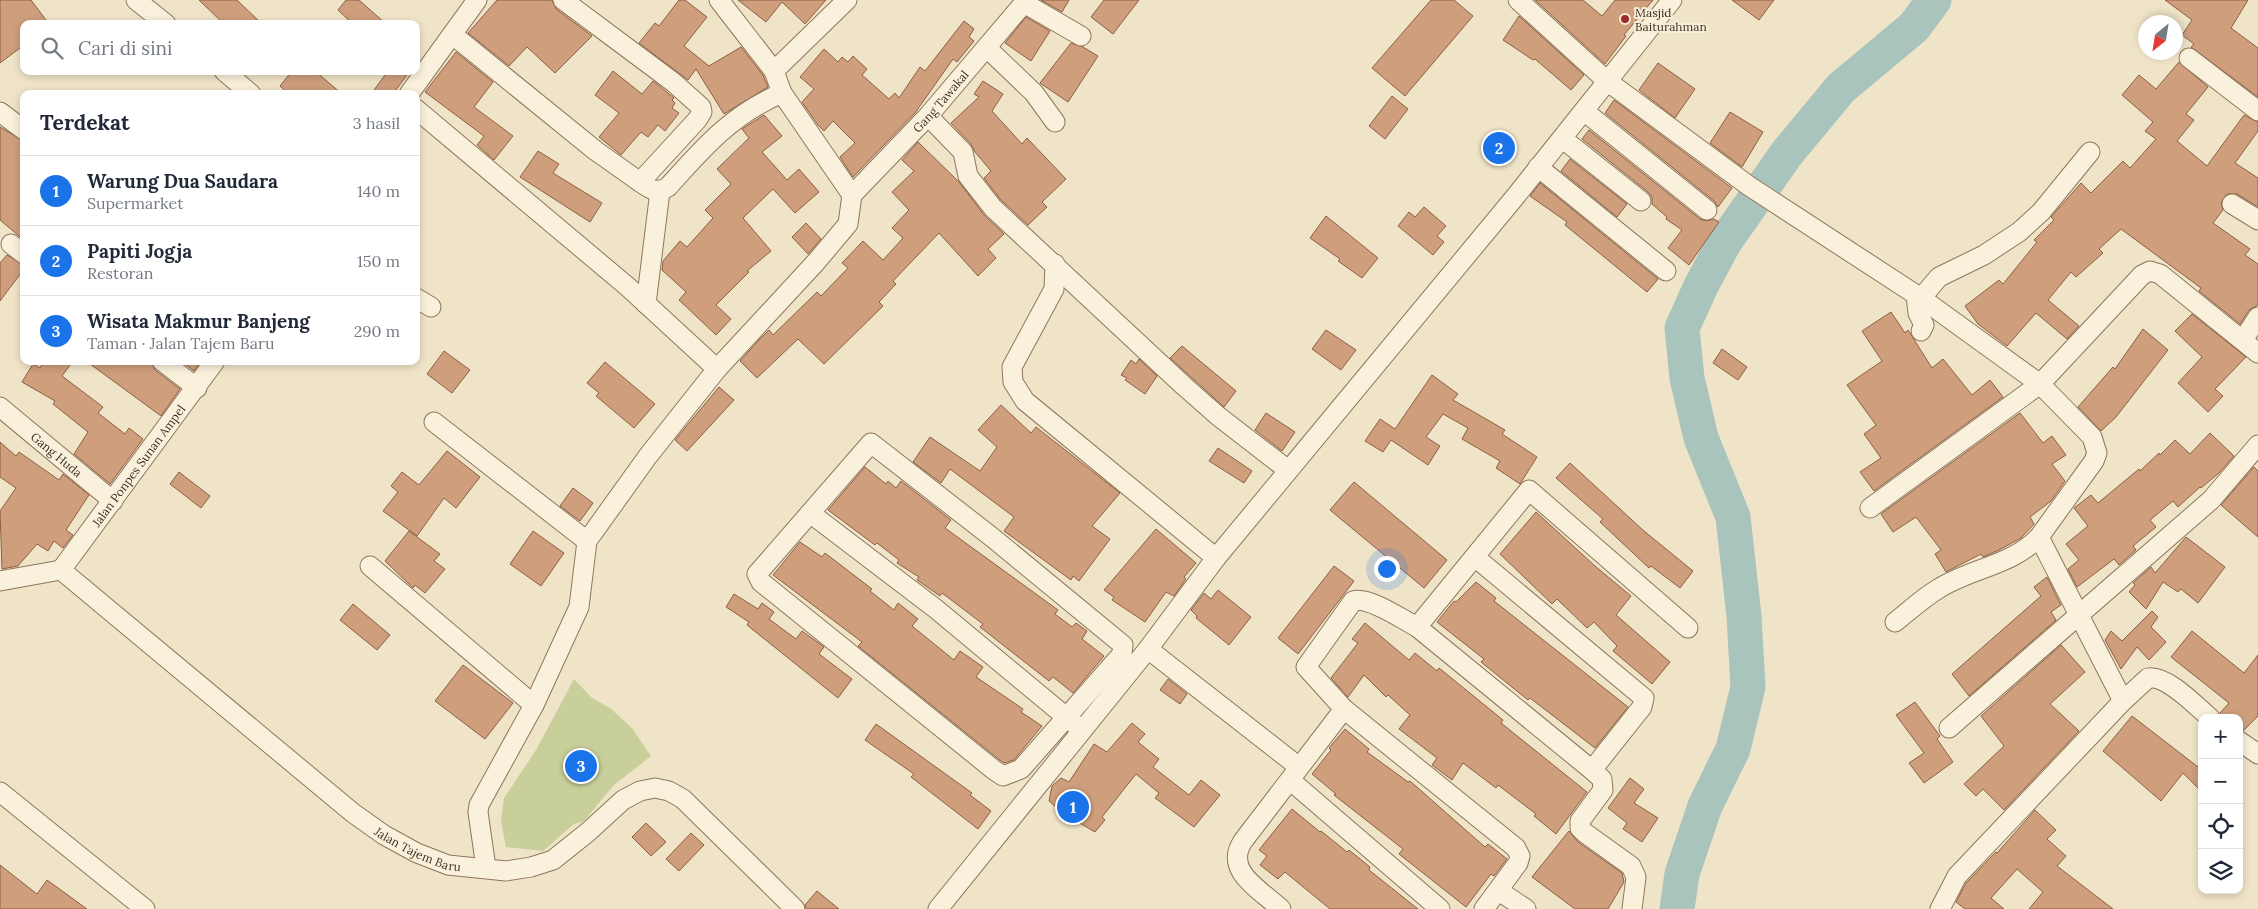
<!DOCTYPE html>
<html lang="id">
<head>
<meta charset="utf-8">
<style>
	:root { --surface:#fff; --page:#f6f6f7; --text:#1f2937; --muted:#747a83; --line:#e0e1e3; --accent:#1a73e8 }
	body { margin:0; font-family:Lora,serif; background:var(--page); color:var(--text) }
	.controls { position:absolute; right:15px; bottom:15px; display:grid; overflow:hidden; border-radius:10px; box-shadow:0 2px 8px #0003 }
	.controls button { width:45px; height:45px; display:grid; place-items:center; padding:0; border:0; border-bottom:1px solid var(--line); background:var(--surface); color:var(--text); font:25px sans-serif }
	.compass { position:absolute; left:2138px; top:15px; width:45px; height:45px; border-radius:50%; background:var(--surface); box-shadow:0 2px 8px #0003; rotate:210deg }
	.you { position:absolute; left:1386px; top:568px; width:18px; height:18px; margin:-12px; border:4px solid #fff; border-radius:50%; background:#1a73e8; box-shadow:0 0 0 8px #1a73e833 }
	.badge { display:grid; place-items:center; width:32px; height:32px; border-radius:50%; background:var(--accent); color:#fff; font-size:16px; font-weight:700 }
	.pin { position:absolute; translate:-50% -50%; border:2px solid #fff; box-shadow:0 1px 5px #0006 }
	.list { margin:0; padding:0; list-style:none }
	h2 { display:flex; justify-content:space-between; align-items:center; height:65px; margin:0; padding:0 20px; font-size:21px }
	h2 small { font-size:16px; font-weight:400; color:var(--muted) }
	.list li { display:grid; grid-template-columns:32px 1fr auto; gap:15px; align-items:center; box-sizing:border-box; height:70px; padding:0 20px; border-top:1px solid var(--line) }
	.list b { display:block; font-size:19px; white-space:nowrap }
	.list p { margin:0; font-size:16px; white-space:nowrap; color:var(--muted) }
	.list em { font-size:16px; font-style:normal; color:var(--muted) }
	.icon { flex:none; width:28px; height:28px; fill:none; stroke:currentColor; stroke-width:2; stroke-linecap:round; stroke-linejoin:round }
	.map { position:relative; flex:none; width:2258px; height:909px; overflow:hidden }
	.search { position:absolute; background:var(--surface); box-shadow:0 2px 8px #0003; left:20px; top:20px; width:400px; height:55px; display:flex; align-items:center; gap:12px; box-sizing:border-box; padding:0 18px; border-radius:10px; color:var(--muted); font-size:19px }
	.panel { position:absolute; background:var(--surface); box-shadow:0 2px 8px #0003; left:20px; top:90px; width:400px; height:275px; border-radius:10px }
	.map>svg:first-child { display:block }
	.green { fill:#c9cf9b }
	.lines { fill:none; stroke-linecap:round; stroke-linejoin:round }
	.river { stroke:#a9c4bc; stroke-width:35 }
	.building { fill:#cf9f7d; stroke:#8d5f41 }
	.minor-casing { stroke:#8d765c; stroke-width:21 }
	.minor { stroke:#faf1dc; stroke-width:19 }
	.poi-dot { fill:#9e2a2b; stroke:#f7eed8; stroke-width:2 }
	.labels { text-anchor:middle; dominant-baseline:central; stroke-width:4; stroke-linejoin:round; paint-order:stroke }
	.poi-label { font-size:12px; fill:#3d2e20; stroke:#f7eed8; text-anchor:start }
	.street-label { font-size:12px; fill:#3d2e20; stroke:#f7eed8 }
</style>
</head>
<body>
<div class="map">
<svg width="2258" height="909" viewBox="0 0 2258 909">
	<rect width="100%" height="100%" fill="#f0e4c8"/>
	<polygon class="green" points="574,679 592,698 610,708 632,728 651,756 614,785 584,821 574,824 543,851 506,847 501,821 504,798 536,750"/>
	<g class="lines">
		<polyline class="river" points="1677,909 1682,874 1705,806 1733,749 1748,687 1744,616 1733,517 1701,438 1687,378 1682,328 1701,286 1724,243 1787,153 1841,88 1914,27 1934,0"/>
	</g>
	<g class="building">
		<polygon points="0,0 31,0 49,24 24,24 24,45 0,63"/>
		<polygon points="199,0 237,0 262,24 224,24"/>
		<polygon points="346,0 359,0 386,24 353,24 338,10"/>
		<polygon points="497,0 552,0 556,9 592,36 555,73 527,47 509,66 468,33"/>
		<polygon points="679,0 685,0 707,17 684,46 709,66 741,47 763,75 768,87 724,114 696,69 688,80 639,43 655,23 659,26"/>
		<polygon points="738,0 826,0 805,24 782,2 766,22"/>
		<polygon points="1041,0 1069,0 1062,12"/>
		<polygon points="1104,0 1139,0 1113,34 1091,17"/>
		<polygon points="1431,0 1454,0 1473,16 1405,96 1372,68"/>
		<polygon points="1535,0 1583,0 1602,16 1615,0 1653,0 1624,35 1626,36 1605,64"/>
		<polygon points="1732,0 1774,0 1759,20"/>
		<polygon points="2165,0 2248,0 2231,28 2258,48 2258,97 2191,47 2194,44 2182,35 2192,20"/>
		<polygon points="1519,16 1584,75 1571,90 1535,59 1533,60 1503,40"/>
		<polygon points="1026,17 1050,31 1031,61 1005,43"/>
		<polygon points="964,21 974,29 969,37 974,41 957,62 953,59 915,113 853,177 840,157 855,143 833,121 824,131 818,125 802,102 814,89 800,77 824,49 838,62 842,57 848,62 853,56 867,69 862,75 889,99 895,93 899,98 920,67 925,71"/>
		<polygon points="1071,43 1083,47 1098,56 1068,102 1040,83"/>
		<polygon points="456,52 493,82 474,107 513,136 494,160 477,145 484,136 425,92"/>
		<polygon points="2179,62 2208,87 2186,114 2194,120 2177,141 2207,166 2244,115 2258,122 2258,131 2235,163 2258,178 2258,207 2237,194 2227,194 2221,203 2223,210 2213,223 2250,249 2245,255 2258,264 2258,305 2249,310 2240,324 2199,291 2201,288 2121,229 2099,249 2103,253 2076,277 2071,272 2048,300 2079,326 2067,339 2036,313 2007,346 1978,324 1965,306 1999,280 2003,284 2037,242 2034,240 2054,220 2051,217 2081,183 2091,193 2123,161 2130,168 2156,139 2145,131 2153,122 2122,95 2139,75 2156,89"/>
		<polygon points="1658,63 1695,89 1675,118 1639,90"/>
		<polygon points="292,71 315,71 342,94 289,94 280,86"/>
		<polygon points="388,71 410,71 393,94 371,94"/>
		<polygon points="613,71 642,94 653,81 674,98 672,100 675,103 672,108 679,113 665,131 658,125 648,137 641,132 621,155 599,137 619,113 595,95"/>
		<polygon points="983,81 1003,94 992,111 1022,144 1027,138 1066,179 1042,202 1047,207 1028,225 1001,200 984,178 991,171 975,152 971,144 951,123 979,97 974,94"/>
		<polygon points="1392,96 1408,109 1385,139 1369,126"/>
		<polygon points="1614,100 1732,188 1718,207 1714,201 1605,113"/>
		<polygon points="1730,112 1763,132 1742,167 1710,143"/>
		<polygon points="764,115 782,136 762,152 787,180 799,169 819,192 795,213 773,189 743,218 771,251 747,271 749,272 716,305 731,319 716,335 679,300 686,292 662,270 663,261 680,241 687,247 713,218 705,210 731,184 717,169 749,138 742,129"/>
		<polygon points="0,127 24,141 24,240 0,220"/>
		<polygon points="1589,130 1700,219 1706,221 1714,219 1719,222 1689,265 1668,248 1682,230 1666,219 1667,217 1652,204 1652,197 1648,192 1582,139"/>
		<polygon points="918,142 959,182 984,215 1004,234 988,249 996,258 978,276 939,233 893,281 896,284 879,302 883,306 824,364 798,339 757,378 740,361 759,340 769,330 773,335 817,292 821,296 848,268 842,263 863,241 883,260 903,238 892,228 909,210 892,192 914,171 902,160"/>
		<polygon points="538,151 559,164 553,173 602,203 590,222 520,177"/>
		<polygon points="1570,159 1627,204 1617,217 1561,171"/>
		<polygon points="1540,183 1658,279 1647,292 1565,225 1567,222 1530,196"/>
		<polygon points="1424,207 1446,226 1437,236 1444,242 1433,255 1398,226 1409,212 1415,217"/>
		<polygon points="1326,216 1378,258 1362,278 1338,261 1340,259 1310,238"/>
		<polygon points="806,223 821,239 808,254 792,237"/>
		<polygon points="7,255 24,265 24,269 0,301 0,263"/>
		<polygon points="1891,312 1905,333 1908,330 1932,368 1943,359 1972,395 1990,380 2003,397 1874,491 1860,472 1881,458 1864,434 1876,425 1847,385 1882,361 1862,331"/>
		<polygon points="2192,314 2246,357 2215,389 2223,396 2208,412 2178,383 2202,357 2175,331"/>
		<polygon points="2143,329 2168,350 2116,417 2101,431 2078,407 2113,367 2115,369"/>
		<polygon points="1326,330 1356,350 1341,370 1312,349"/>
		<polygon points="1182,346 1236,391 1224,407 1170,358"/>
		<polygon points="1722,349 1747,367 1738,380 1713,363"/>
		<polygon points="444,351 470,370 452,393 427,374"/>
		<polygon points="1139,359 1157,376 1145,394 1125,380 1127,378 1121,375 1131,360 1136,364"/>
		<polygon points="44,361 73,361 62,376 103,407 98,413 125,434 129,428 143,439 110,484 74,454 88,432 53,404 55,401 22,382 33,364 40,368"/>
		<polygon points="86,361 151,361 155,370 180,389 161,416"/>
		<polygon points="181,361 201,361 194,371"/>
		<polygon points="605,362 655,404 634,428 596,396 599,393 587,383"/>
		<polygon points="1432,375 1458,394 1453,400 1505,430 1502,434 1537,457 1520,484 1496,468 1500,461 1462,439 1468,428 1443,414 1426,437 1440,446 1428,465 1391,440 1383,452 1365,441 1380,419 1395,429"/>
		<polygon points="719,387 734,400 687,451 675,440"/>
		<polygon points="1001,405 1031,433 1036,427 1120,493 1092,526 1110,539 1079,581 1073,576 1071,580 1004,531 1014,517 950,469 941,483 913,462 930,437 980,471 997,447 978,430"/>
		<polygon points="1266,413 1295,432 1282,451 1255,430"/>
		<polygon points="2020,413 2043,443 2052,436 2066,455 2052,464 2065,481 2051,501 2030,517 2034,524 2021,538 1999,550 1983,557 1981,554 1946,572 1935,554 1941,550 1916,517 1893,532 1881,514"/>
		<polygon points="2210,433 2234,456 2219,473 2201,488 2200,487 2178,507 2173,501 2150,520 2156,527 2133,546 2136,550 2119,565 2114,559 2077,587 2068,569 2079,560 2066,544 2088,526 2074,508 2091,495 2098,503 2139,469 2140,471 2159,453 2160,455 2175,440 2190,454"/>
		<polygon points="0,442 16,456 19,452 59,480 63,474 89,495 66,530 73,535 63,548 54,541 48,551 37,544 18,566 2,569 0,511 16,488 0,477"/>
		<polygon points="1218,448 1252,471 1244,483 1209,461"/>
		<polygon points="447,451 480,477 456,508 444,498 417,536 383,511 398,492 391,486 402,472 419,485"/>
		<polygon points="1570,463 1644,531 1693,571 1680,588 1651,566 1649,568 1600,522 1603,519 1556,478"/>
		<polygon points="865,467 886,484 888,481 896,488 901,481 951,520 945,528 1058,610 1055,614 1072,627 1076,623 1087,631 1082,639 1104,656 1073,693 1053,677 1049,681 980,627 983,624 942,593 940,596 917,580 919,577 897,563 899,560 877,543 875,545 828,510"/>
		<polygon points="2254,467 2258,471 2258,537 2221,505"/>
		<polygon points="179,472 210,496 201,508 170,484"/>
		<polygon points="1354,482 1447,560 1424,588 1330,510"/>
		<polygon points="573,488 593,503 580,521 560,506"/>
		<polygon points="1536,512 1595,566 1631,596 1616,615 1670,662 1652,684 1613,651 1617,646 1594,622 1587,628 1557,599 1552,604 1500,554"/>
		<polygon points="1156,529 1196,563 1184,577 1186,579 1174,596 1166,592 1145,622 1112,600 1114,597 1104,590"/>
		<polygon points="409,531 440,554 434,561 445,569 425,593 415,585 413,588 385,561"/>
		<polygon points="533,531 564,553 541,586 510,564"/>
		<polygon points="2186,537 2225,567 2198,603 2181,589 2178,592 2163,582 2146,609 2129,592 2135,585 2133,583 2151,567 2155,573"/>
		<polygon points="800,542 822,557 825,553 872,589 870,591 894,610 898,603 918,619 912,626 954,660 960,651 983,667 976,677 1023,709 1021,712 1042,726 1014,760 1004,763 1001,761 858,646 862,642 773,575"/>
		<polygon points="1334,566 1354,581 1298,654 1278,638"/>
		<polygon points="2047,577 2061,605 2051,612 2056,620 1969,696 1952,674 2041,596 2034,587"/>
		<polygon points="1476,582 1496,598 1494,601 1628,707 1595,748 1530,698 1528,700 1481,662 1484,659 1437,622 1454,601 1456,602"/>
		<polygon points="1218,590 1251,617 1229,645 1196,618 1197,616 1191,610 1204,593 1211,599"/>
		<polygon points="734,594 758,609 762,603 774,612 769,619 796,639 802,631 824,647 819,654 852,679 838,698 747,625 749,622 726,607"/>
		<polygon points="353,604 390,635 377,650 340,620"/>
		<polygon points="2152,611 2158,617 2151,627 2166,642 2149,660 2137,647 2121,669 2105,640 2111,631 2122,641"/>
		<polygon points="1365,623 1409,660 1415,653 1437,671 1439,668 1503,720 1501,723 1587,792 1556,834 1534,816 1536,814 1498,785 1496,788 1463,763 1452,780 1432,765 1437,758 1399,729 1410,715 1388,695 1386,697 1364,675 1348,697 1331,678 1358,643 1352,639"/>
		<polygon points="2192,631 2244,673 2258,655 2258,716 2243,731 2239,730 2239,718 2221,718 2220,713 2229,703 2171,657"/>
		<polygon points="2061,645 2085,672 2050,704 2079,731 2004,810 1983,789 1976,796 1964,784 2004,746 1981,716"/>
		<polygon points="463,665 513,703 485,739 435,701"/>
		<polygon points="1168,679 1187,694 1180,704 1160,690"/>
		<polygon points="1915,702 1940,736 1937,739 1953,762 1924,783 1909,763 1924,753 1896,715"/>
		<polygon points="2132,716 2202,770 2202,792 2183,773 2161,801 2103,751"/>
		<polygon points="1132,723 1145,734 1138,742 1159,759 1153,767 1189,795 1201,780 1220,795 1194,827 1155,798 1159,793 1136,774 1102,817 1105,820 1095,832 1064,814 1049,801 1052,786 1061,778 1069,782 1094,744 1107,752"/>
		<polygon points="876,724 972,793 970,795 991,811 978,829 911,777 914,774 865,740"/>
		<polygon points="1345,729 1369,749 1367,752 1408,782 1410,781 1485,847 1488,844 1507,859 1494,876 1491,874 1466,907 1399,854 1403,849 1334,795 1336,794 1312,774 1331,750 1329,748"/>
		<polygon points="1630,778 1644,789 1634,803 1658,818 1642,842 1623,829 1627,823 1608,808"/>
		<polygon points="1292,809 1320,832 1321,831 1347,852 1349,850 1370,867 1369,870 1418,909 1330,909 1285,872 1278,879 1260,865 1267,856 1259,850"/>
		<polygon points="2035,810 2056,830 2047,839 2066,856 2057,866 2113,909 2029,909 2043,892 2017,869 1991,898 2004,909 1965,909 1956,902 1966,883 1996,852 1997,853"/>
		<polygon points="646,823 666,842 651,856 632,837"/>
		<polygon points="1569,831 1578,842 1622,873 1624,882 1608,909 1575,909 1532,877"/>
		<polygon points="691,833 704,845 679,871 666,859"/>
		<polygon points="0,865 37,894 47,880 87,909 0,909"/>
		<polygon points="817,891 839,909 806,909 805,905"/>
	</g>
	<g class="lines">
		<defs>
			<g id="minor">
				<polyline points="136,0 166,24"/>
				<polyline points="1518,0 1607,81 1749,186 1921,298 2040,384 2092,437 2097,453 2094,461 2039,537 2123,701"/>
				<polyline points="1024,3 1081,36"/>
				<polyline points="453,35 596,151 640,182 697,120 702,112 701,107 673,82 563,0"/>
				<polyline points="987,48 1034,93 1055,122"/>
				<polyline points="2189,58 2258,111"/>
				<polyline points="224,71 251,94"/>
				<polyline points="774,71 847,0"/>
				<polyline points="409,94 477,0"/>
				<polyline points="416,109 628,287 717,369"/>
				<polyline points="1584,111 1707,210"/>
				<polyline points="0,112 24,130"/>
				<polyline points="928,116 963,152 968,176 993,208 1184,386 1218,416 1288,470"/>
				<polyline points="1563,139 1641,201"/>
				<polyline points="1538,167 1666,271"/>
				<path d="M640,182C650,189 656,194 668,187C703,148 732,114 782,93"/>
				<path id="s1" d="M852,195L928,116L1024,3"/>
				<polyline points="2232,204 2258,220"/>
				<polyline points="11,244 24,254"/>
				<polyline points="1055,264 1054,289 1012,367 1013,382 1025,401 1036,410 1216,558"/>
				<polyline points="1916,295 1918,313 1924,325 1921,331"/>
				<polyline points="416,298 431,307"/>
				<polyline points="1921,298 1939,277 1984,255 2019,232 2041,212 2090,152"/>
				<polyline points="646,304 660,191"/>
				<polyline points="2243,340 2258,317"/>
				<polyline points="162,361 197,388"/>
				<path id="s2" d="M0,407L113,501"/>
				<polyline points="434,422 587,541"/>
				<polygon points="871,443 993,538 1123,645 1122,654 1021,769 1003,776 994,770 761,582 757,574"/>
				<polyline points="1870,508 2040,384 2142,275 2150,271 2160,274 2258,353"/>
				<polyline points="810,513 936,609 1077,726"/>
				<polyline points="1476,558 1644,698 1642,707 1592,770 1602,779 1603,790 1580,821 1580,828 1585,833 1631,866 1636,877 1632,909"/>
				<polyline points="370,566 534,705"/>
				<path id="s3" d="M61,570L353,813L384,835L417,853L448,865L506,871L531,867L553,860L588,832L623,800L640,791L655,788L669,791L683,799L795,909"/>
				<path id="s4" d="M61,570L215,361"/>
				<polyline points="0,581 61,570"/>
				<path d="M1895,622C1909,611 1923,598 1938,589C1971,568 2011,566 2039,537"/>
				<polyline points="1417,627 1592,770"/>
				<polyline points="1148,649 1299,767"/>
				<polyline points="1344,709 1516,848 1520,856 1518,863 1484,909"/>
				<polyline points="1949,728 2211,500 2258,445"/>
				<polyline points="2239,741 2258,754"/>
				<polyline points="1290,780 1440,909"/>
				<polyline points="0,792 145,909"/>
				<polyline points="486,868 478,812 479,805 534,705 579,607 587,541 648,456 717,369 816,262 848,224 852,195 782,93 774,71 719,0"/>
				<polyline points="1499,891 1526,909"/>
				<polyline points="938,909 1148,649 1216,558 1515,197 1672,0"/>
				<path d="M1281,909C1261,890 1223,871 1243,841L1344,709L1306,667L1353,601C1369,596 1403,620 1417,627L1529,490L1688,628"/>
				<path d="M1940,909L1957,876L2123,701L2148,678C2167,675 2196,706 2210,718"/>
			</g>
		</defs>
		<use href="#minor" class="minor-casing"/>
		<use href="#minor" class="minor"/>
	</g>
	<circle class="poi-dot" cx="1625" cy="19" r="5"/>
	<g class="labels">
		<g class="poi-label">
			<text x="1635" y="12">Masjid<tspan x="1635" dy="14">Baiturahman</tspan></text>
		</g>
		<g class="street-label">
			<text stroke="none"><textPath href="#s1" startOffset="129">Gang Tawakal</textPath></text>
			<text stroke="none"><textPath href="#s2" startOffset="74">Gang Huda</textPath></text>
			<text stroke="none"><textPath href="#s4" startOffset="130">Jalan Ponpes Sunan Ampel</textPath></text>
			<text stroke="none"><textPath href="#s3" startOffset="455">Jalan Tajem Baru</textPath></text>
		</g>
	</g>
</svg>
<div class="controls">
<button>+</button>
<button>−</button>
<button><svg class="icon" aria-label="locate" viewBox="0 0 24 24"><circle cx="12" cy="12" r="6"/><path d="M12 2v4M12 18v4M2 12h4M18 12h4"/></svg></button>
<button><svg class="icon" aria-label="layers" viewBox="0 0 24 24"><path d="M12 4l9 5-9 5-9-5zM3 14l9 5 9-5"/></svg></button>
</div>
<svg class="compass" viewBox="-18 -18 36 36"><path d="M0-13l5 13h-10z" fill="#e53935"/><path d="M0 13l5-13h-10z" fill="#747a83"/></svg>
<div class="you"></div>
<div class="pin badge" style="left:1073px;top:807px">1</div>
<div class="pin badge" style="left:1499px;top:148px">2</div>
<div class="pin badge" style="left:581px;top:766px">3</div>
<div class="search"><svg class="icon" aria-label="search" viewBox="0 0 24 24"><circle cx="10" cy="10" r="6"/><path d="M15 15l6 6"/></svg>Cari di sini</div>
<section class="panel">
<h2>Terdekat<small>3 hasil</small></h2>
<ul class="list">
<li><span class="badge">1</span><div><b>Warung Dua Saudara</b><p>Supermarket</p></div><em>140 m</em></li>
<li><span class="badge">2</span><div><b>Papiti Jogja</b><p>Restoran</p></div><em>150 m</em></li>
<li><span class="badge">3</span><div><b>Wisata Makmur Banjeng</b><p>Taman · Jalan Tajem Baru</p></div><em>290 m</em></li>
</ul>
</section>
</div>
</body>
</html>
